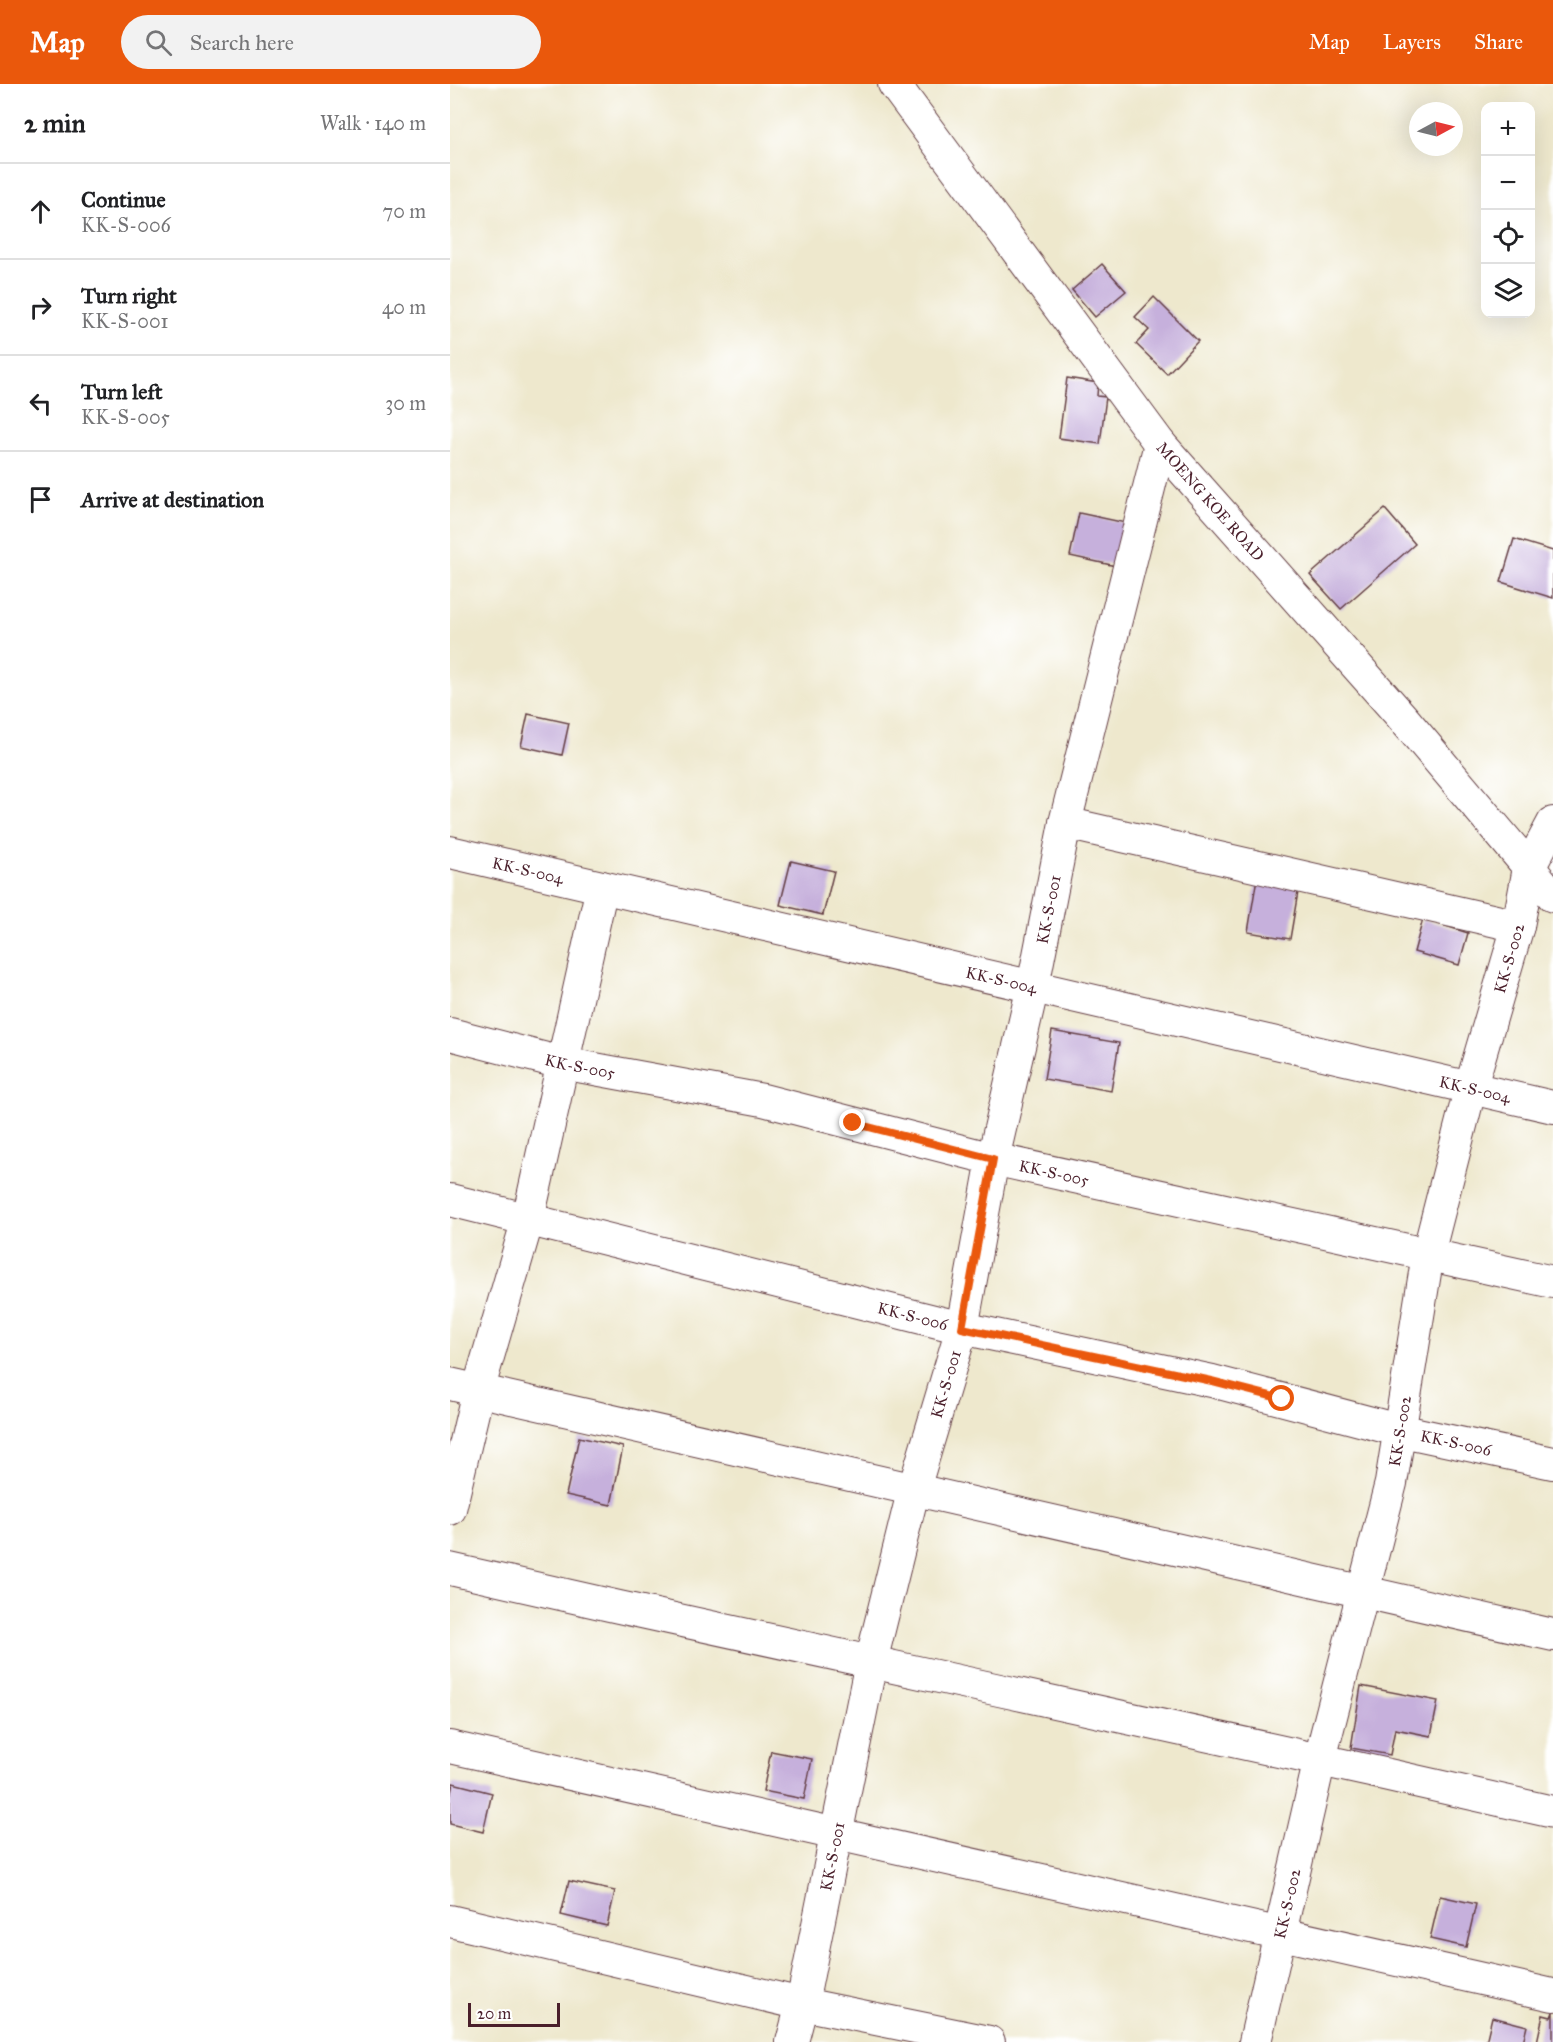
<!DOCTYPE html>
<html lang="en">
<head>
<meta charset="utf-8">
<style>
	:root { --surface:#fff; --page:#f2f2f2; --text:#202124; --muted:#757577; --line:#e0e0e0; --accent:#ea580c }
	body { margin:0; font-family:"IM FELL Great Primer",serif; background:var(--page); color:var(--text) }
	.controls { position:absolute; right:18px; top:18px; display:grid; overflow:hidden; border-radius:12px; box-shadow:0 6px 24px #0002 }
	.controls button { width:54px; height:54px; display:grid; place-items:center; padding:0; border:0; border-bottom:2px solid var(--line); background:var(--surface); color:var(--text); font:30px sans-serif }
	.compass { position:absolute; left:959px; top:18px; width:54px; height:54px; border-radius:50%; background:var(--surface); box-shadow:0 6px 24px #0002; rotate:83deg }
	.scale { position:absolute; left:18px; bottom:15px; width:92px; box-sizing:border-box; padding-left:6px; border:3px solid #4a1f2b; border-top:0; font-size:16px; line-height:21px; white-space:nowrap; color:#4a1f2b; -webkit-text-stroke:4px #fff; paint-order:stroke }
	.stop { position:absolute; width:18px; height:18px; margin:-14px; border:4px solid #ea580c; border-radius:50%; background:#fff }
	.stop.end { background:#ea580c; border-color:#fff; box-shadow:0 2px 6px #0008 }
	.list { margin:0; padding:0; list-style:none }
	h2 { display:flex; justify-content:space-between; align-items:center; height:78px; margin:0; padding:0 24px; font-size:26px }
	h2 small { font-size:20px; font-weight:400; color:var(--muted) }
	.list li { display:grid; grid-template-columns:39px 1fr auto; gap:18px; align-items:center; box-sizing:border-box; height:96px; padding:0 24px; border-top:2px solid var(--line) }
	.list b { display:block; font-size:22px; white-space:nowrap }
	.list p { margin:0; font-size:20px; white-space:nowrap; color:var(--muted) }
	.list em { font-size:20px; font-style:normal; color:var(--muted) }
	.icon { flex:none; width:33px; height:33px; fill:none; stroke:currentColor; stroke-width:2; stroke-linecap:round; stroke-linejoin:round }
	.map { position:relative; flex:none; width:1103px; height:1958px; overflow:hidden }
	header { display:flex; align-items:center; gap:36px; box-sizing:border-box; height:84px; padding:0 30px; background:var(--accent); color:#fff }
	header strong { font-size:28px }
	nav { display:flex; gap:33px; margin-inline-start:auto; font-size:21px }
	.search { width:420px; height:54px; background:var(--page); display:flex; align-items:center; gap:15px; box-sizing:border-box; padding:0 21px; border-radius:33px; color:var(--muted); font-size:22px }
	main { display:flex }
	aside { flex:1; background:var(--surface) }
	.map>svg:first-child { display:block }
	.building { fill:#c6b0dc }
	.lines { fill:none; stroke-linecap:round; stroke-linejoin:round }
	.minor-casing { stroke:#633d43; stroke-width:34 }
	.minor { stroke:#fff; stroke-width:32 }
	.route { stroke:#ea580c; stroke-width:8 }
	.labels { text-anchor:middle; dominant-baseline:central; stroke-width:4.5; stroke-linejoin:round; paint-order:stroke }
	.street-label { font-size:16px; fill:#4a1f2b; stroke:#fff }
</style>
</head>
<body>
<header>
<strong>Map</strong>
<div class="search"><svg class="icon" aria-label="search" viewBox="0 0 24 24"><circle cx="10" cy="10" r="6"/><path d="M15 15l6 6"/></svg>Search here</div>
<nav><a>Map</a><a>Layers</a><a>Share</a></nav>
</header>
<main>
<aside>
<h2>2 min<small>Walk · 140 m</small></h2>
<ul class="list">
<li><svg class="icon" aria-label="ahead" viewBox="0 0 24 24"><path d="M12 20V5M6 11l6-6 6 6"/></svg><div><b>Continue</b><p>KK-S-006</p></div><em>70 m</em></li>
<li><svg class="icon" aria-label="right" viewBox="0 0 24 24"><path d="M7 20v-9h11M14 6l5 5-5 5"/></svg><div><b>Turn right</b><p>KK-S-001</p></div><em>40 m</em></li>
<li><svg class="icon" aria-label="left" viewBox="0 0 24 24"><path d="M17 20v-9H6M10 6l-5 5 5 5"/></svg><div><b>Turn left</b><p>KK-S-005</p></div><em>30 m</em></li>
<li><svg class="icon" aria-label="arrive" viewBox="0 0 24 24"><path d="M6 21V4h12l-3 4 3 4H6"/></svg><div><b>Arrive at destination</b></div></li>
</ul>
</aside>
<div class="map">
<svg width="1103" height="1958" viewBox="0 0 1103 1958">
	<rect width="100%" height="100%" fill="#fff"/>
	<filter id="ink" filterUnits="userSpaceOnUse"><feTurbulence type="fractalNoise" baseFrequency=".0167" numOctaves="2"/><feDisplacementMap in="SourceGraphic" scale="12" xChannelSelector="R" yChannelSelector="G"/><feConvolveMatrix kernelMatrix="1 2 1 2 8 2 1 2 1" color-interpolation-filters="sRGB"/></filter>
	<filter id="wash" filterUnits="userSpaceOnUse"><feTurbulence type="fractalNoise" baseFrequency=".008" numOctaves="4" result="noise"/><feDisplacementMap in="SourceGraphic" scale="24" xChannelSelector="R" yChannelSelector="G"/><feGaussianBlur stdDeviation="1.35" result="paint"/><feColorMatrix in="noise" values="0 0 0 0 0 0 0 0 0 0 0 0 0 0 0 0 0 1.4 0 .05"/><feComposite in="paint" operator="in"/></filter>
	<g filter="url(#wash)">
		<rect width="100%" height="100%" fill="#eee8cd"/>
		<g id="blocks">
			<g class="building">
				<polygon points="652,180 676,207 645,233 622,206"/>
				<polygon points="704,213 748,257 717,290 686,260 699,246 685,233"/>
				<polygon points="617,294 648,299 647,312 656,313 650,360 609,354"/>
				<polygon points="935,425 965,460 891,525 860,491"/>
				<polygon points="629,429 676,439 666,482 620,472"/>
				<polygon points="1064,455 1103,467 1103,514 1051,498"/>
				<polygon points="78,630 119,639 112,671 71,662"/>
				<polygon points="341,777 384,787 373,831 330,821"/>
				<polygon points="807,794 849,802 840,855 798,848"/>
				<polygon points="973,835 1018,849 1009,881 964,868"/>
				<polygon points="602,947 669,959 661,1007 594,995"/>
				<polygon points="129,1353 173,1363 161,1421 116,1411"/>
				<polygon points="911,1602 988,1617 981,1652 945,1645 940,1671 901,1664"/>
				<polygon points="321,1667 362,1675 354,1715 313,1707"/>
				<polygon points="3,1699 42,1709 33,1748 0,1740 0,1713"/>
				<polygon points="119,1797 165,1807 157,1842 111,1831"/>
				<polygon points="990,1812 1026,1820 1016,1863 980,1855"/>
				<polygon points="1103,1928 1103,1958 1087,1958 1093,1931 1101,1933"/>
				<polygon points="1042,1933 1077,1942 1073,1958 1036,1958"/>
			</g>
		</g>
	</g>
	<g filter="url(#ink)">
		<use href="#blocks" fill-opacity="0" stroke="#633d43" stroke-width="1.5"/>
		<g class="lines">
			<defs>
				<g id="minor">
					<path id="s1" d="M444,0L710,360L952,633L1103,812"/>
					<polyline points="615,739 1068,842"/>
					<path id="s2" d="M0,768L1103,1023"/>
					<path id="s3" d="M0,950L112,979L313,1016L543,1075L1103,1198"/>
					<path id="s4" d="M0,1116L512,1244L762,1297L948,1346L1103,1379"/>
					<polyline points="0,1300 1103,1551"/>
					<polyline points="0,1425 28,1307 78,1135 152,803"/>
					<path d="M0,1485C367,1569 736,1644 1103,1728"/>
					<polyline points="0,1663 1103,1911"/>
					<polyline points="0,1837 352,1920 539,1958"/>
					<path id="s5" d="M342,1958L352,1920L421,1578L463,1408L512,1244L543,1075L583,902L615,739L710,360"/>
					<path id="s6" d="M805,1958L870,1675L941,1399L978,1170L1021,1002L1068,842L1079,784L1103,739"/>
				</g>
			</defs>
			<use href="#minor" class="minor-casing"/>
			<use href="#minor" class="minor"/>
		</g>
	</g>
	<g class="lines" filter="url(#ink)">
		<polyline class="route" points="403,1039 543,1075 512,1244 762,1297 832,1315"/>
	</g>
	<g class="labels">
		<g class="street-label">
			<text stroke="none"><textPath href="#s1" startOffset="524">MOENG KOE ROAD</textPath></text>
			<text stroke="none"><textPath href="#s2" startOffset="80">KK-S-004</textPath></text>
			<text stroke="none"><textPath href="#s5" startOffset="1162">KK-S-001</textPath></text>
			<text stroke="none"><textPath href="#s6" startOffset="1114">KK-S-002</textPath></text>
			<text stroke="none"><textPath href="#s2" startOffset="566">KK-S-004</textPath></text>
			<text stroke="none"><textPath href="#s3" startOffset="134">KK-S-005</textPath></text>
			<text stroke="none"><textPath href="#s2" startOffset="1052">KK-S-004</textPath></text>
			<text stroke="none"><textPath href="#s3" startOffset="620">KK-S-005</textPath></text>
			<text stroke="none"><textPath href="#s4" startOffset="477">KK-S-006</textPath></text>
			<text stroke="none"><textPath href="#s5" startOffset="676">KK-S-001</textPath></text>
			<text stroke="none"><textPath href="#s6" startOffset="628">KK-S-002</textPath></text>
			<text stroke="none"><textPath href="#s4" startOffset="1035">KK-S-006</textPath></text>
			<text stroke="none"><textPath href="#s5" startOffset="190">KK-S-001</textPath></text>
			<text stroke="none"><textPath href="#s6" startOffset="142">KK-S-002</textPath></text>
		</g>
	</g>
</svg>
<div class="controls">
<button>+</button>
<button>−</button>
<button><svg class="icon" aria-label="locate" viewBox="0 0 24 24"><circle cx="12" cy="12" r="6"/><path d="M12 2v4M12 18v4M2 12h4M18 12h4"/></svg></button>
<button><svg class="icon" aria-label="layers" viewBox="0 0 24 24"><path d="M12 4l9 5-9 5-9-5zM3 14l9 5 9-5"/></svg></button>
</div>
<svg class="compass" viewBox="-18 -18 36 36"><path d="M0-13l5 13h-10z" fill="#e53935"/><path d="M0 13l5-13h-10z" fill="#757577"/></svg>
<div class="scale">20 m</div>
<div class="stop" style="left:832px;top:1315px"></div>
<div class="stop end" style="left:403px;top:1039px"></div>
</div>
</main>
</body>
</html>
